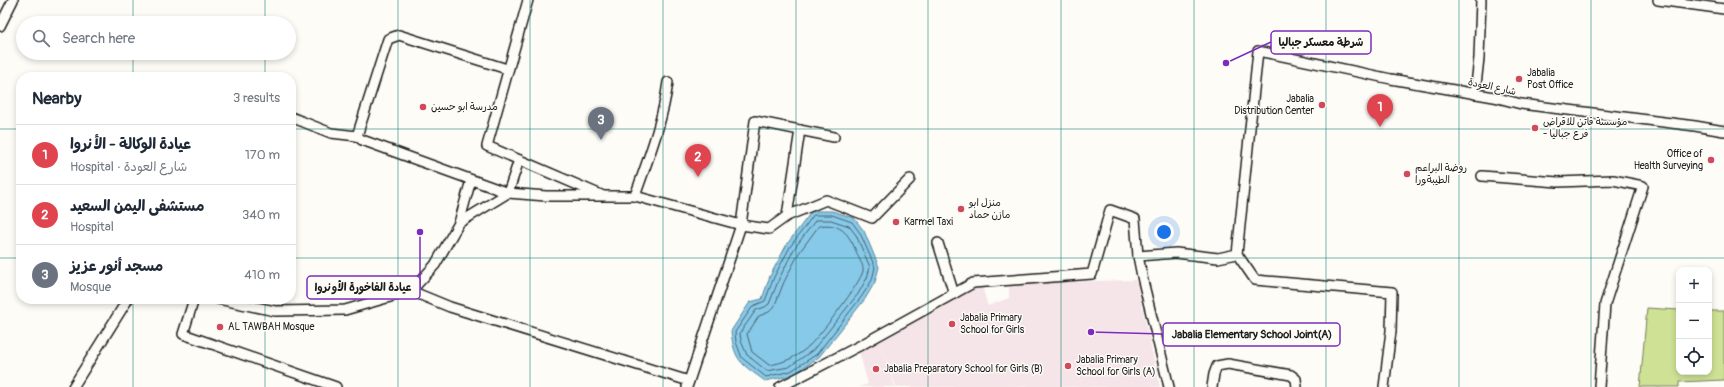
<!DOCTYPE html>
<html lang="en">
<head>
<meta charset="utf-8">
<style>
	:root { --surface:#fff; --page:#f2f2f3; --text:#1f2937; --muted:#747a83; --line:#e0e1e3; --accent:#ea580c }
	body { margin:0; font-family:Pangolin,"Playpen Sans Arabic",sans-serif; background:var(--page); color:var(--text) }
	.controls { position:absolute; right:12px; bottom:12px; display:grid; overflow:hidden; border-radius:8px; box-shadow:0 2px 6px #0003 }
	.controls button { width:36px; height:36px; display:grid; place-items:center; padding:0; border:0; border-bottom:1px solid var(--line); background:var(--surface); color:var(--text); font:20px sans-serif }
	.you { position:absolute; left:1164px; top:232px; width:14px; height:14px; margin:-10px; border:3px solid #fff; border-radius:50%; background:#1a73e8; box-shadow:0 0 0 6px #1a73e833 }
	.badge { display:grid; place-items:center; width:26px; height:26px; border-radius:50%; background:var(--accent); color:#fff; font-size:13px; font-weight:700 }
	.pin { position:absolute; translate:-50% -33px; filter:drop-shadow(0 1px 2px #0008) }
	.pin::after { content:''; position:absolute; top:21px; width:14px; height:12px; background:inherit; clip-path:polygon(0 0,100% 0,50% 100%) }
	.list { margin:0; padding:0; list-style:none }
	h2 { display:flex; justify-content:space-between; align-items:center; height:52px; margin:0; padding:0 16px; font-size:17px }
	h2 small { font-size:13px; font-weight:400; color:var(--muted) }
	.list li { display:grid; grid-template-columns:26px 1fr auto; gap:12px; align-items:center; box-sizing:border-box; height:60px; padding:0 16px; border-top:1px solid var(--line) }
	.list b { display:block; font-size:15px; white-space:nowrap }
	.list p { margin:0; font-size:13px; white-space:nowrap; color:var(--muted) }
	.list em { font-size:13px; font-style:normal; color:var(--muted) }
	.icon { flex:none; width:22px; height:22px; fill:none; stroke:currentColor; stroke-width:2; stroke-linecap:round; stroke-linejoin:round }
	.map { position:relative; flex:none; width:1724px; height:387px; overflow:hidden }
	.search { position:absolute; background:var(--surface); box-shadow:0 2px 6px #0003; left:16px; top:16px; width:280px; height:44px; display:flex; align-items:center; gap:10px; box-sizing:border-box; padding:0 14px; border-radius:22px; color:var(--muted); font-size:15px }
	.panel { position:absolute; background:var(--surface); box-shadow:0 2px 6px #0003; left:16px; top:72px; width:280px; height:232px; border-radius:16px }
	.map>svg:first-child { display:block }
	.built { fill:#f5e4e8 }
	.green { fill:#cee195; stroke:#757e58 }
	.water { fill:#87c9e8; stroke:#5c8496 }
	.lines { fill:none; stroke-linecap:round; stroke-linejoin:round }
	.shore { stroke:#47616e; stroke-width:1 }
	.minor-casing { stroke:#1c1c1c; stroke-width:12 }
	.minor { stroke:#fdfcf7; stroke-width:9 }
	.grid { fill:none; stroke:#0f766e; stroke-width:1; stroke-opacity:0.55 }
	.poi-dot { fill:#d1495b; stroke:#fdfcf7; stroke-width:1.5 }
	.labels { text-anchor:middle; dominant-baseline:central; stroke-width:3; stroke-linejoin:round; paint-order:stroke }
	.poi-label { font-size:10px; fill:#1c1c1c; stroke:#fdfcf7; text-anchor:start }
	.street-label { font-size:10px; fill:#1c1c1c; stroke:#fdfcf7 }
	.leader { fill:none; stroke:#7b2cbf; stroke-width:1.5 }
	.callout-dot { fill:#7b2cbf; stroke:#fdfcf7; stroke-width:1.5 }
	.callout { fill:#fdfcf7; stroke:#7b2cbf; stroke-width:1.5 }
	.callout-label { font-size:11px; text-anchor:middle; font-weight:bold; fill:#1c1c1c }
</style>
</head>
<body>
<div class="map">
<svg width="1724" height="387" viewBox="0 0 1724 387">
	<rect width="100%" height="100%" fill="#fdfcf7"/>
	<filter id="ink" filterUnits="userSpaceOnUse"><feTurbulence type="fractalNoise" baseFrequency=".025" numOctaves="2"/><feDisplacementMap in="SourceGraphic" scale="8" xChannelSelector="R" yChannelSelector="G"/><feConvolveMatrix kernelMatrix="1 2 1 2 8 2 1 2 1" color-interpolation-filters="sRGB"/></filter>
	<g filter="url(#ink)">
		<g class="built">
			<polygon points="1136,280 1160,387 896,387 880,342 981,284 988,306 1009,298 1009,283"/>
			<polygon points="880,342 895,387 859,387 868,384 859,351"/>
		</g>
		<polygon class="green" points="1647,308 1679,310 1679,372 1709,372 1709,311 1724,311 1724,380 1679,382 1679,387 1640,387"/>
		<path class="water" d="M812,211H832L854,218L864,231L879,267L875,282L865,299L819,357L793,375L765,381C742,364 734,362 731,331L750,302L762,299L770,276L787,244Z"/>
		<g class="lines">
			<g class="shore">
				<polygon points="814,215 832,215 852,222 860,233 875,267 872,280 862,296 817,354 791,371 766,377 742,358 736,342 735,332 753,306 765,301 774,277 790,247"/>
				<polygon points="816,220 831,220 849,226 856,235 870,267 867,278 858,294 813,350 789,367 767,371 747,355 741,341 740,333 756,310 765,307 769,304 779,279 794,249"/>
				<path d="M819,226C843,221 851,238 858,256C860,261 864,266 863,271C860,284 821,334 810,345C799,356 784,363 769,365L752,352L747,334L759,316L769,312L774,307L784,282L799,253Z"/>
			</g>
			<defs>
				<g id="minor">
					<polyline points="528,0 487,146 601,195"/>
					<polyline points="1658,0 1724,9"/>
					<polyline points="0,26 13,0"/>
					<polyline points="507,69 399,35 388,39 357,136 362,140 508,193 519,160"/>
					<polyline points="1475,94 1479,58 1481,0"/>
					<polyline points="291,117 331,133 357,136"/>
					<polyline points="1482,176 1558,182 1613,180 1643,186 1605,304 1599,387"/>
					<path d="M635,196C648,159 663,121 668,82"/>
					<polyline points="787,216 800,130"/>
					<polyline points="459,223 471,180"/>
					<polyline points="938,243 954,294"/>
					<polyline points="1237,254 1255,280 1392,292 1391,331 1384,387"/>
					<polyline points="1138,256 1176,253 1218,258 1237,254 1258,51 1391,79 1494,97 1521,104 1695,126 1724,131"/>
					<polyline points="411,291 450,307 689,381"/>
					<polyline points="194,299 183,334 336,387"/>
					<polyline points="218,299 275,311 345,310 411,291 435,265 459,223 508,193 546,196 635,196 741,225 769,229 787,216 826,200 872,218 910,179"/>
					<polyline points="73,387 128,299"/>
					<polyline points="687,387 741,225 755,121 834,137"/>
					<polyline points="780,387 861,345 973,283 1092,274 1110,210 1135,219 1138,256 1143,281 1169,387"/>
					<polyline points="1212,387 1214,374 1217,366 1228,364 1291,375 1296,379 1297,387"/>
				</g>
			</defs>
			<use href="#minor" class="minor-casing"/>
			<use href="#minor" class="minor"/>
		</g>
	</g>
	<path class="grid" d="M133,0V23M265,0V23M398,0V387M530,0V387M663,0V387M796,0V387M928,0V387M1061,0V387M1194,0V387M1326,0V387M1459,0V387M1591,0V387M133,53V77M265,53V77M0,129H21M291,129H1724M0,258H21M291,258H1724M133,299V387M265,299V387"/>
	<g class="poi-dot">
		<circle cx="1519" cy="79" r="4"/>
		<circle cx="1322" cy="105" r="4"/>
		<circle cx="423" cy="107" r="4"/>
		<circle cx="1535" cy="128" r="4"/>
		<circle cx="1711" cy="160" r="4"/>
		<circle cx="1407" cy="174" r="4"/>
		<circle cx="961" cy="209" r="4"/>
		<circle cx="896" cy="222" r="4"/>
		<circle cx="952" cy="324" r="4"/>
		<circle cx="220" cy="327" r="4"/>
		<circle cx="1068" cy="366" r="4"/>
		<circle cx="876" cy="369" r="4"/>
	</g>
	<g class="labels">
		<g class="poi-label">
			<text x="1527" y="73">Jabalia<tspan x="1527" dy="12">Post Office</tspan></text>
			<text x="1314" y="99" text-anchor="end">Jabalia<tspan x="1314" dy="12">Distribution Center</tspan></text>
			<text x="431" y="107">مدرسة ابو حسين</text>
			<text x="1543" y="122">مؤسسة فاتن للاقراض<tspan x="1543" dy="12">- فرع جباليا</tspan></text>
			<text x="1703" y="154" text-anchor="end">Office of<tspan x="1703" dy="12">Health Surveying</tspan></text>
			<text x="1415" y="168">روضة البراعم<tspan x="1415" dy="12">الطيبةورا</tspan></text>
			<text x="969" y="203">منزل ابو<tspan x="969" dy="12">مازن حماد</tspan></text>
			<text x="904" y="222">Karmel Taxi</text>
			<text x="960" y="318">Jabalia Primary<tspan x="960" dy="12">School for Girls</tspan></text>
			<text x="228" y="327">AL TAWBAH Mosque</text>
			<text x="1076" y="360">Jabalia Primary<tspan x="1076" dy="12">School for Girls (A)</tspan></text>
			<text x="884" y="369">Jabalia Preparatory School for Girls (B)</text>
		</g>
		<g class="street-label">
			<text transform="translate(1492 87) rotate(12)">شارع العودة</text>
		</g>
	</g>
	<path class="leader" d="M1226 63L1271 42M420 232L420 288M1091 332L1163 334"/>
	<g class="callout-dot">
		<circle cx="1226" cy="63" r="4"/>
		<circle cx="420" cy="232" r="4"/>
		<circle cx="1091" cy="332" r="4"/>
	</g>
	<g class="callout">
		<rect x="1271" y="31" width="100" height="23" rx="4"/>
		<rect x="307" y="276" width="113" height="23" rx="4"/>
		<rect x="1163" y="323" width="177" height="23" rx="4"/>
	</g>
	<g class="callout-label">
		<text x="1321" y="46">شرطة معسكر جباليا</text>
		<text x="363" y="291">عيادة الفاخورة الأونروا</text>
		<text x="1252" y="338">Jabalia Elementary School Joint(A)</text>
	</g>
</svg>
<div class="controls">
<button>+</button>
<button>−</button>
<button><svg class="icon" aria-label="locate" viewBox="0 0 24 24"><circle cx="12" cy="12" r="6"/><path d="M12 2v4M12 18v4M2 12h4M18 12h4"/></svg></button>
</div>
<div class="you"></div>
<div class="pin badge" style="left:1380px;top:127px;background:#e0444e">1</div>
<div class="pin badge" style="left:698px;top:177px;background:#e0444e">2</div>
<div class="pin badge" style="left:601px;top:140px;background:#6b7280">3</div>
<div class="search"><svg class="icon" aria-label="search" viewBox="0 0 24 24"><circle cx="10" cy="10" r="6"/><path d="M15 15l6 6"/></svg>Search here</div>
<section class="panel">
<h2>Nearby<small>3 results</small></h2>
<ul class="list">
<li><span class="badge" style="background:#e0444e">1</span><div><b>عيادة الوكالة - الأنروا</b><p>Hospital · شارع العودة</p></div><em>170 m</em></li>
<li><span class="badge" style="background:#e0444e">2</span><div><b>مستشفى اليمن السعيد</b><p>Hospital</p></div><em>340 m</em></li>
<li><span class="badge" style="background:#6b7280">3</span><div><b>مسجد أنور عزيز</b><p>Mosque</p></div><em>410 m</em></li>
</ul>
</section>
</div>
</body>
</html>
